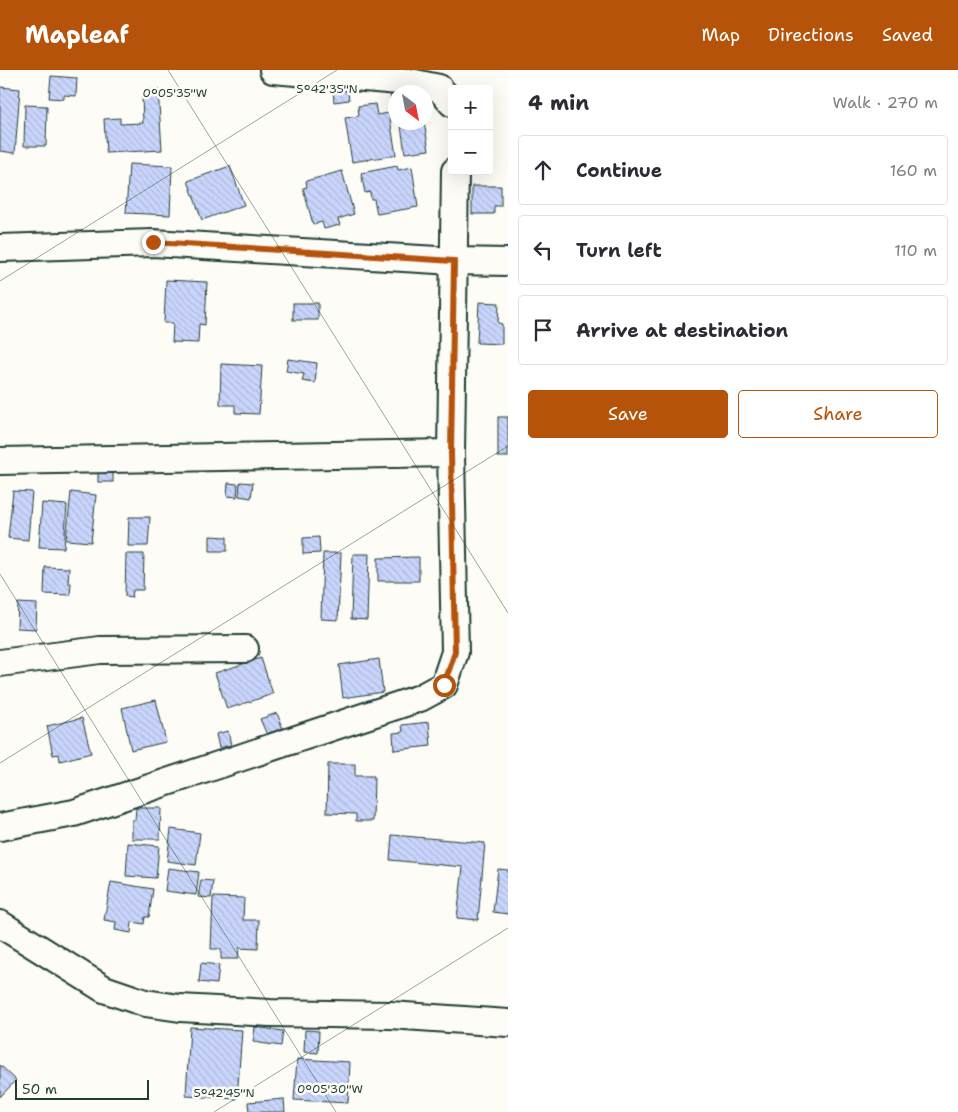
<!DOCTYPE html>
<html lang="en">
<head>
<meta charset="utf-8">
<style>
	:root { --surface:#fff; --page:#f2f2f3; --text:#2b2b33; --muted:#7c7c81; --line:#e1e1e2; --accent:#b45309 }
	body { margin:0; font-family:"Shantell Sans",sans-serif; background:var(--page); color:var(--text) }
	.controls { position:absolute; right:15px; top:15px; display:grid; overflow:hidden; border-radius:5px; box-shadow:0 5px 20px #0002 }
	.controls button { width:45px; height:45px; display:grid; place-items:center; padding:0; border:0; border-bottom:1px solid var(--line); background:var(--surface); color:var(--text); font:25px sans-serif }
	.compass { position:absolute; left:388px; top:15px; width:45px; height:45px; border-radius:50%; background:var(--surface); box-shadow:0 5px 20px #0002; rotate:148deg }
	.scale { position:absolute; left:15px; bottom:12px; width:134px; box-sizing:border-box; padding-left:5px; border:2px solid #1f3d34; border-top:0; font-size:14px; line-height:18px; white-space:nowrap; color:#1f3d34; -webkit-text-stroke:4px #fdfcf7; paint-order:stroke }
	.stop { position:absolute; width:15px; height:15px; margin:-11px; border:4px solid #b45309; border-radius:50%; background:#fff }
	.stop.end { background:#b45309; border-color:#fff; box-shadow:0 1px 5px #0008 }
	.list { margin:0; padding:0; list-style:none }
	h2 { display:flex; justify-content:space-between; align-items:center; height:65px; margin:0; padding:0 20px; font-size:21px }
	h2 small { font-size:16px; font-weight:400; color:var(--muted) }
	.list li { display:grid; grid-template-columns:32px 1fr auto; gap:15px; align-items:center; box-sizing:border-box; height:70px; margin:0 10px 10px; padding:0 10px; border:1px solid var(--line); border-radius:5px }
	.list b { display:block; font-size:19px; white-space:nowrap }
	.list em { font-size:16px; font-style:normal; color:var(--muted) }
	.actions { display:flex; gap:10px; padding:15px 20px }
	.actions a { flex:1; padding:11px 0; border:1px solid var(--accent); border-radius:5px; text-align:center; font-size:18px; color:var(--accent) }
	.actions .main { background:var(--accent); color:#fff }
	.icon { flex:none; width:28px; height:28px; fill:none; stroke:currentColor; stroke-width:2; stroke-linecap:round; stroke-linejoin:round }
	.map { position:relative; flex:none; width:508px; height:1042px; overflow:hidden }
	header { display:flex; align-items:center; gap:30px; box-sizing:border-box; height:70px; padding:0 25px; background:var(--accent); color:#fff }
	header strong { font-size:24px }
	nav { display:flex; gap:28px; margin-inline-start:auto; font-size:18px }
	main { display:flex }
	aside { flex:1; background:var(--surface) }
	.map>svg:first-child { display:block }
	.building { fill:url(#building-back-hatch); stroke:#1f3d34 }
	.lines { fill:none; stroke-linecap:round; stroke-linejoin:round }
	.minor-casing { stroke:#1f3d34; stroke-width:30 }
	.minor { stroke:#fdfcf7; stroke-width:26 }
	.route { stroke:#b45309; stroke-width:6 }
	.ticks { fill:none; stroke:#1f3d34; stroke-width:1; stroke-opacity:0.45 }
	.ticks-label { font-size:12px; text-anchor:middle; fill:#1f3d34; stroke:#fdfcf7; stroke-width:5; stroke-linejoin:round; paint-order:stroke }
</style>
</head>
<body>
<header>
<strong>Mapleaf</strong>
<nav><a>Map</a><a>Directions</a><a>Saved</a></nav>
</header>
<main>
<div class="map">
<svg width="508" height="1042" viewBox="0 0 508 1042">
	<defs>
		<pattern id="building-back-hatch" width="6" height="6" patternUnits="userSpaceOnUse" patternTransform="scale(1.25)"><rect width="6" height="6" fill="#cad5fd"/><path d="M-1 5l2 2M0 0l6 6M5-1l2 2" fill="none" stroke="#adb8d9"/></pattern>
	</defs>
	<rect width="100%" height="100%" fill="#fdfcf7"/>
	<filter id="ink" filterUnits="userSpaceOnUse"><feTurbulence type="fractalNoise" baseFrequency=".02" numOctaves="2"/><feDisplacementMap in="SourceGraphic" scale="10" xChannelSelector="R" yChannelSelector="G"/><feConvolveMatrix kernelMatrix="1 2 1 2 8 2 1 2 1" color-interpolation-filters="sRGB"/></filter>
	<g filter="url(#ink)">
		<g class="building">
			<polygon points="51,6 77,8 76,26 64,25 64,29 49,28"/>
			<polygon points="0,17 20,19 15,83 0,81"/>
			<polygon points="390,18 396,22 396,40 391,40"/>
			<polygon points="158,19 162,80 106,83 104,49 120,48 120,54 143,53 142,26 151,26 150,20"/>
			<polygon points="348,20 349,30 334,32 333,21"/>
			<polygon points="375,34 377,45 389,43 396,85 352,92 345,48 359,46 358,36"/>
			<polygon points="25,35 47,36 46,76 24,76"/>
			<polygon points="424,52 429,80 405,83 401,56"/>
			<polygon points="129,94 172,96 170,145 126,143"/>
			<polygon points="230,96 244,135 202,150 188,111"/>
			<polygon points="397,96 398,100 412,97 418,137 377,144 374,129 371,129 370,122 365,123 361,103"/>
			<polygon points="342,101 354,144 338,149 340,155 324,159 322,152 313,154 303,118 307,117 306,111"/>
			<polygon points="472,116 501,116 501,136 494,136 494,144 472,144"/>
			<polygon points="166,210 207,212 205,255 199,254 198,273 172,272 173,253 164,253"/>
			<polygon points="479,232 499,233 498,253 502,254 502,274 477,273"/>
			<rect x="293" y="233" width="25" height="17"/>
			<polygon points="288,289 317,293 315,313 302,311 304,304 286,301"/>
			<polygon points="221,294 262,296 259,344 235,343 235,335 220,335"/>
			<rect x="498" y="347" width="10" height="40"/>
			<rect x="98" y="398" width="15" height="14"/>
			<polygon points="240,412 253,413 251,428 239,426"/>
			<polygon points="228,413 238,414 237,427 227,426"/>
			<polygon points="13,421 32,422 28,470 8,468"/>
			<polygon points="71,422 96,425 91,472 66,470"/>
			<polygon points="42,433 67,435 64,478 39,477"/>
			<polygon points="129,447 150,447 148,476 128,476"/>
			<polygon points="210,466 227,467 227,481 210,481"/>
			<polygon points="319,467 320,483 303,484 303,468"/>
			<polygon points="323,483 341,483 338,550 321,549"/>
			<polygon points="126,484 144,484 143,520 133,520 132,527 125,526"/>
			<polygon points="353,484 369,484 367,550 351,549"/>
			<polygon points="419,487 419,511 378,511 378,488"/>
			<polygon points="45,497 69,498 68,513 71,513 70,525 44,524"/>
			<polygon points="18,533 37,534 36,559 17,558"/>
			<polygon points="261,588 273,624 227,639 215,603"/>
			<polygon points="379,589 383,622 343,628 339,595"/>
			<polygon points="156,630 166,672 131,680 122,638"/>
			<polygon points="277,643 283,659 267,665 260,649"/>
			<polygon points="82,648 91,683 60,691 59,684 53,685 47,656"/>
			<polygon points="429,652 431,676 394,680 393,663 403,662 402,655"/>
			<polygon points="228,661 231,675 219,678 216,664"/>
			<polygon points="328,694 355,694 355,706 374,706 373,751 356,751 356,744 327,743"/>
			<polygon points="136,738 161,738 160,769 132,769 132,750 135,750"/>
			<polygon points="171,759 200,763 196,795 167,791"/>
			<polygon points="392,765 485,773 478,850 457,848 463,797 390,790"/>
			<polygon points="128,773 159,776 156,808 126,806"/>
			<polygon points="168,798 199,802 196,825 165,821"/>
			<polygon points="498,799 508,800 508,844 493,842"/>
			<polygon points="201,810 213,811 211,828 198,827"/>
			<polygon points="111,812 153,819 149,847 145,847 144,854 132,852 131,863 115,860 116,852 104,850"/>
			<polygon points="213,827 244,828 243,850 259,850 258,879 239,878 238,889 221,889 221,879 211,879"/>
			<polygon points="201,893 219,895 217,914 199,912"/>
			<polygon points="190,957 242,960 237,1029 186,1026"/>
			<polygon points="255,957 283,961 281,976 253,972"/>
			<polygon points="305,960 319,961 318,983 304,982"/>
			<polygon points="297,989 350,992 348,1033 294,1030"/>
			<polygon points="0,995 16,1010 0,1027"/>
			<polygon points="284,1029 285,1042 249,1042 248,1032"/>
		</g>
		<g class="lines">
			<defs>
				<g id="minor">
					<polyline points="273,0 410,12 439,18 452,33"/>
					<polyline points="0,178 153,173 454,191 508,192"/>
					<polyline points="0,391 451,383"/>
					<polyline points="0,593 100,580 245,579"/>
					<polyline points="0,757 74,743 420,628 444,615 455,582 451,383 455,101"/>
					<polyline points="0,854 104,919 145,933 180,938 270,943 390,945 508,953"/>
				</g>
			</defs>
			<use href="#minor" class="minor-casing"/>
			<use href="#minor" class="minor"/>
		</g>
	</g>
	<g class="lines" filter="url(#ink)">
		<polyline class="route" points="153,172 454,191 451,383 455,582 444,615"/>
	</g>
	<path class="ticks" d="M168,0L508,543M0,211L337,0M0,504L336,1042M0,693L508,376M214,1042L508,858"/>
	<g class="ticks-label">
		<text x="327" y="23">5°42'35"N</text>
		<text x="175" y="27">0°05'35"W</text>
		<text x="330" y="1023">0°05'30"W</text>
		<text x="224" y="1027">5°42'45"N</text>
	</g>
</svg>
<div class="controls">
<button>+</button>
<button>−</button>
</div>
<svg class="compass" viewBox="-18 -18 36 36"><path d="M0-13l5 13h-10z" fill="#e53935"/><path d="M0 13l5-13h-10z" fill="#7c7c81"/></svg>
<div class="scale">50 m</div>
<div class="stop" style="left:444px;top:615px"></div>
<div class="stop end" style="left:153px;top:172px"></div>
</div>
<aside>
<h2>4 min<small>Walk · 270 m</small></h2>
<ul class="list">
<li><svg class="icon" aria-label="ahead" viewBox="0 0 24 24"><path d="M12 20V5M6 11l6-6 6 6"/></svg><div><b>Continue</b></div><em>160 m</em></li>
<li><svg class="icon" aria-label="left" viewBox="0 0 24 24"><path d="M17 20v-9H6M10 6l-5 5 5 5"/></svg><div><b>Turn left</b></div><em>110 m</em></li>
<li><svg class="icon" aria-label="arrive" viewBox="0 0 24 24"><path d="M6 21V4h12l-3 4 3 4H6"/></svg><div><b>Arrive at destination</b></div></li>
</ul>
<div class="actions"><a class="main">Save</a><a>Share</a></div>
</aside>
</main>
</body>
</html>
